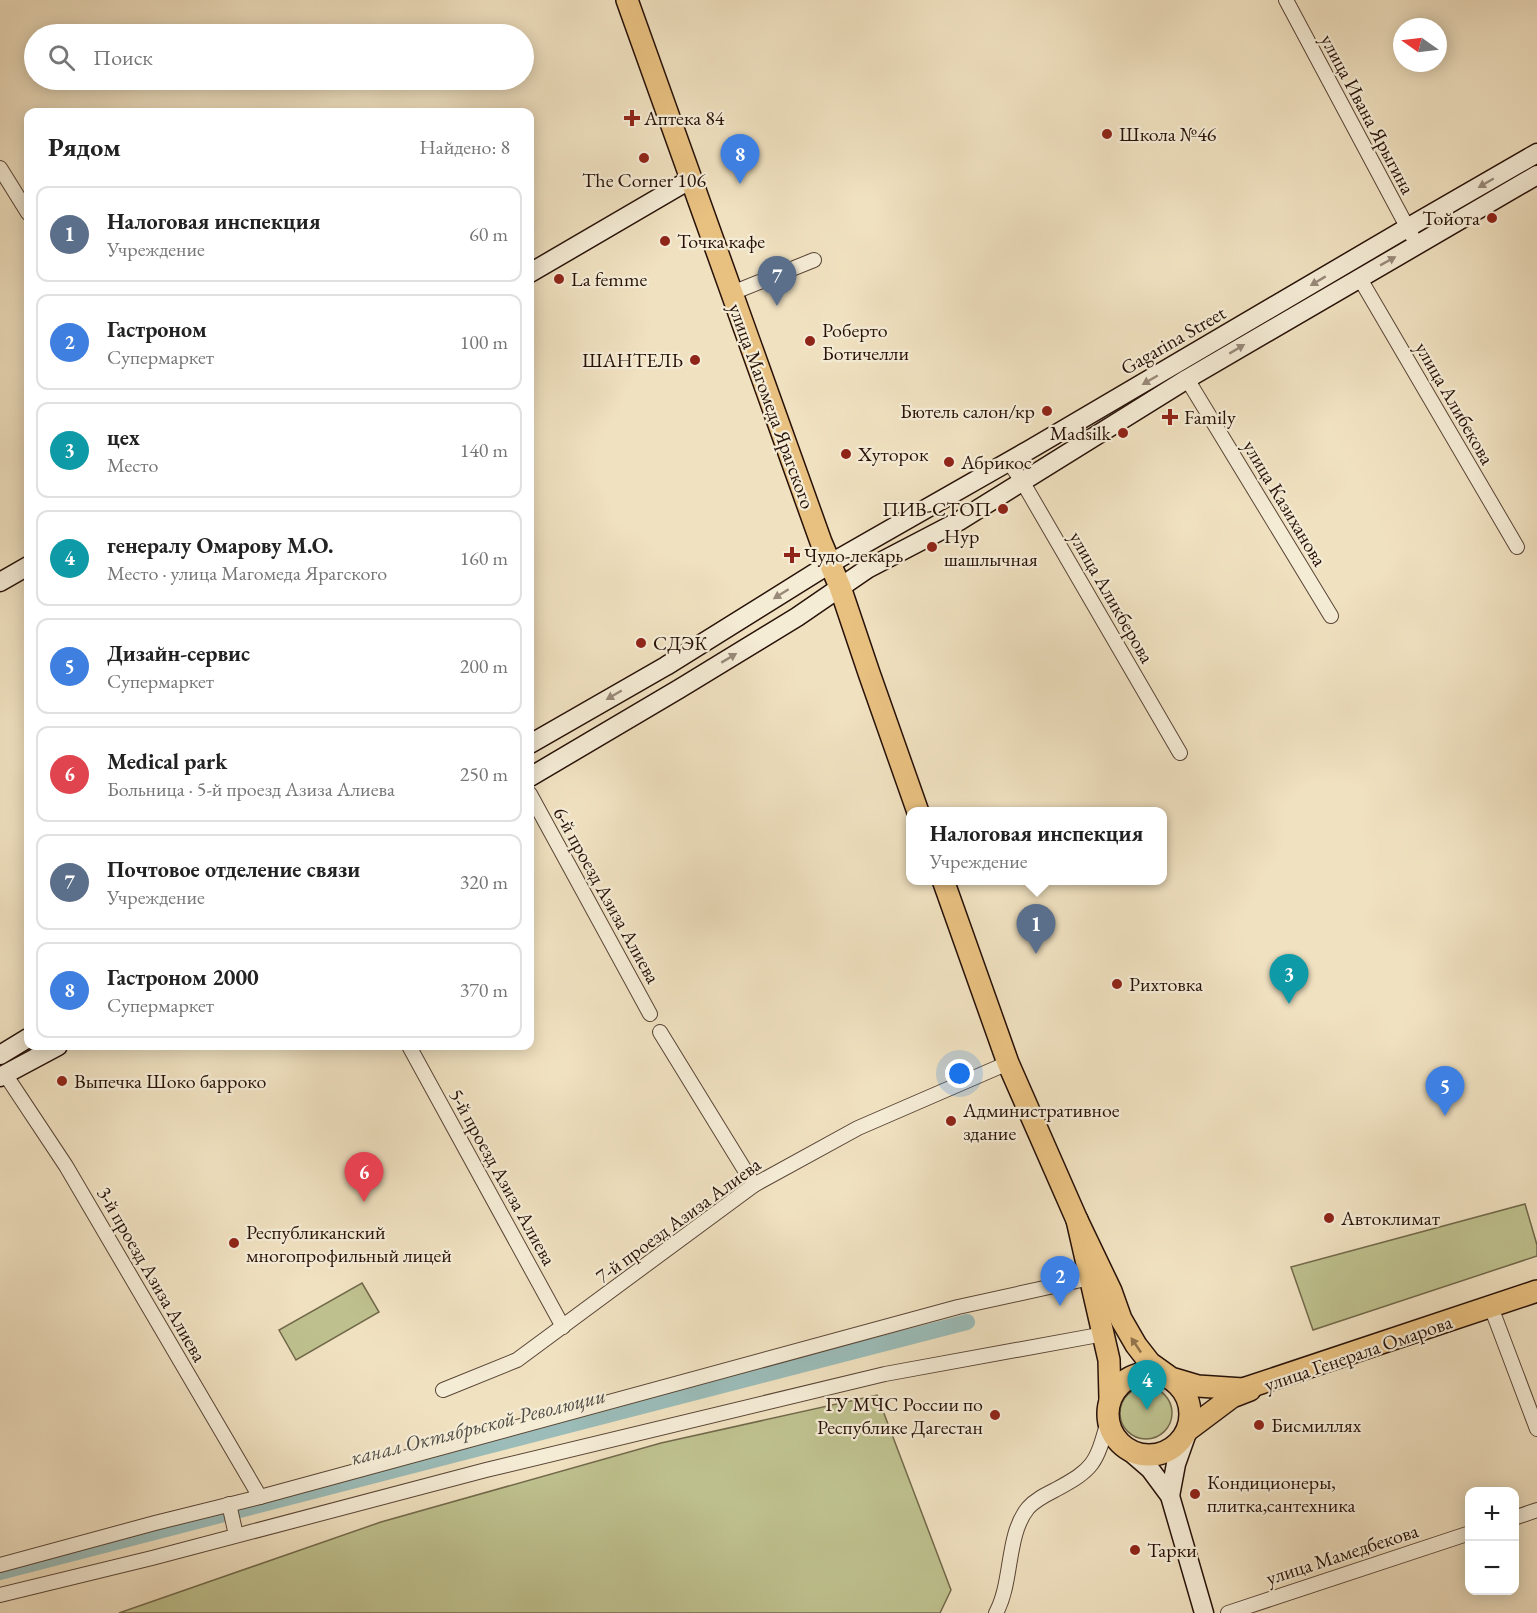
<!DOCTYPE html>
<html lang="ru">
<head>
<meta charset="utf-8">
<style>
	:root { --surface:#fff; --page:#f6f6f6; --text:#222; --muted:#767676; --line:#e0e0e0; --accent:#ea580c }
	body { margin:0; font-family:"EB Garamond",serif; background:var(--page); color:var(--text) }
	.controls { position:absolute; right:18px; bottom:18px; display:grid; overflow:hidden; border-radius:12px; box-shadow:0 3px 15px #0003 }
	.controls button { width:54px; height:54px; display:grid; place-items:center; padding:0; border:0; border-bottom:2px solid var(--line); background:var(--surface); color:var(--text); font:30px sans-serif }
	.compass { position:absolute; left:1393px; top:18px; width:54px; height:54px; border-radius:50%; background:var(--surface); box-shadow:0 3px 15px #0003; rotate:284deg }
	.you { position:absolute; left:960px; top:1074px; width:21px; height:21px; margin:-15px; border:4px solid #fff; border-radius:50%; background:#1a73e8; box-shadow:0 0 0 9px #1a73e833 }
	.badge { display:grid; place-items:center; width:39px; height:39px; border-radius:50%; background:var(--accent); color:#fff; font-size:20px; font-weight:700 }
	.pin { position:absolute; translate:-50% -50px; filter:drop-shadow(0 2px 3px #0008) }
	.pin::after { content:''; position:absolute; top:32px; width:21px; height:18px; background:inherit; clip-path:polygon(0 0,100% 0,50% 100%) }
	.popup { position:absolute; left:906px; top:807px; width:261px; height:78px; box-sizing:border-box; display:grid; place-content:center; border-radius:12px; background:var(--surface); filter:drop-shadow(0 2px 4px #0005); font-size:20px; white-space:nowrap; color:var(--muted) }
	.popup b { font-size:22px; color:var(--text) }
	.popup::after { content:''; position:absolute; left:50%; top:100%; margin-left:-12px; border:12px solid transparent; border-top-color:var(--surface) }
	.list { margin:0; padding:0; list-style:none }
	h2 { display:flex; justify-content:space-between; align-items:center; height:78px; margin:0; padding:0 24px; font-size:26px }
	h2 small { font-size:20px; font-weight:400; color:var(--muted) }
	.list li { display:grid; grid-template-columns:39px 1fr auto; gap:18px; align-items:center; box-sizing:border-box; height:96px; margin:0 12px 12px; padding:0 12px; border:2px solid var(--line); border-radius:12px }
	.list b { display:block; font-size:22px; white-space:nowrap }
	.list p { margin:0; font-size:20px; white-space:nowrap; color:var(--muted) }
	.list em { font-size:20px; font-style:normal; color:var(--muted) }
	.icon { flex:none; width:33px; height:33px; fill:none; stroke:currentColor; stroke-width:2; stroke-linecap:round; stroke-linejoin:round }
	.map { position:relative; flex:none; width:1537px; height:1613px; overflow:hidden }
	.search { position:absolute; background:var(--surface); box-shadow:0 3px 15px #0003; left:24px; top:24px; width:510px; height:66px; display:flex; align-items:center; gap:15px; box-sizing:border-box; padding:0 21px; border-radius:33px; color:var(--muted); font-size:22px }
	.panel { position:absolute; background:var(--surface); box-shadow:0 3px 15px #0003; left:24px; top:108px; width:510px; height:942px; border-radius:12px }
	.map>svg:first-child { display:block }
	.green { fill:#bec18e; stroke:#72694b; stroke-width:1.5 }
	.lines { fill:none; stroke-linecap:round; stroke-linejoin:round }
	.canal { stroke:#9bbcb8; stroke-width:16 }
	.street-casing { stroke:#594536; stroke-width:16 }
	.secondary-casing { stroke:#271108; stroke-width:21 }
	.primary-casing { stroke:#271108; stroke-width:24 }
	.street { stroke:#f5ecd6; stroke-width:14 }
	.secondary { stroke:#f5ecd6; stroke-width:18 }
	.primary { stroke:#e8c080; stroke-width:21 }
	.oneway { fill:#988979 }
	.oneway2 { fill:#91714a }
	.poi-dot { fill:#8f2418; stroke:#f5ecd6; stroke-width:2 }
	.labels { text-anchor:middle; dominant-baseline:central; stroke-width:4.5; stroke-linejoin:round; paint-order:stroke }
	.street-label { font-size:20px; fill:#271108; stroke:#f5ecd6 }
	.poi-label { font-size:20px; fill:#271108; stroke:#f5ecd6; text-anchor:start }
	.water-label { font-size:21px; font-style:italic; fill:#504d46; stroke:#f5ecd6 }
</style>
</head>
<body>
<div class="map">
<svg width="1537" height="1613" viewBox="0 0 1537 1613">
	<rect width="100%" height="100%" fill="#f0e1c0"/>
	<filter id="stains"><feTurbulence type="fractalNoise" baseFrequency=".00333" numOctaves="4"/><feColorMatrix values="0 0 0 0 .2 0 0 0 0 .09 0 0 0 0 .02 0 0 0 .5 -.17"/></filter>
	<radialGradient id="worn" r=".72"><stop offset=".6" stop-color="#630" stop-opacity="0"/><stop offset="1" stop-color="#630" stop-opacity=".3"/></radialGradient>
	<g class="green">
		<polygon points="1525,1204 1537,1245 1537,1256 1313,1330 1291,1267"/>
		<polygon points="362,1283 379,1312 296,1360 279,1330"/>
		<circle cx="1146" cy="1413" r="26"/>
		<polygon points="877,1395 951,1590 940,1613 119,1613 381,1522 661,1443"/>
	</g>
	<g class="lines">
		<polyline class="canal" points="0,1572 967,1322"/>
		<defs>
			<g id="street">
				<polyline points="1286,0 1412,236"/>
				<polyline points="0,168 28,213"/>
				<polyline points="1359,277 1517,547"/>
				<polyline points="732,293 814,260"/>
				<polyline points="1187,379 1331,616"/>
				<polyline points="1009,462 1022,481 1180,753"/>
				<polyline points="530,794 650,1014"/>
				<polyline points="660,1032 754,1185"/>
				<polyline points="409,1046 563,1327"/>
				<polyline points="5,1074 66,1166 260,1497"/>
				<polyline points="1491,1307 1537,1429"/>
				<polyline points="443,1390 517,1360 754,1185 858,1128 1008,1063"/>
				<polyline points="229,1504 236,1535"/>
				<polyline points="1514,1518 1537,1510"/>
				<polyline points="0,1565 155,1523 260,1497 958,1307 1090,1278"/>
				<polyline points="0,1595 152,1558 486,1470 885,1374 1104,1334"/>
				<path d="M996,1613C1013,1582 1006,1535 1028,1508C1035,1500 1045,1495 1055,1490C1094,1469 1096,1464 1108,1421"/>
				<polyline points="1228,1613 1470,1533"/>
			</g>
			<g id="secondary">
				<polyline points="530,273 691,179"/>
				<polyline points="0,582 28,566"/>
				<polyline points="530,744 666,666 831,563 1029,450 1407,228 1537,153"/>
				<polyline points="530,777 679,689 797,617 867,569 959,521 1187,379 1537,175"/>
				<polyline points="0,1055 28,1038"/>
				<polyline points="0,1077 58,1046"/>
				<polyline points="1128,1450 1150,1469 1170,1496 1204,1613"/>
				<polyline points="1170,1496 1176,1464 1188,1430"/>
			</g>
			<g id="primary">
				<polyline points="627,0 821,542 840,587 869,673 918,812"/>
				<polyline points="943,880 1008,1063 1077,1220 1109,1360 1110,1399"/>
				<polyline points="1077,1220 1111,1291 1121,1319 1136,1345 1150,1363 1171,1378 1198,1386 1243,1389 1537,1291"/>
				<circle cx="1149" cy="1414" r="41"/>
				<polyline points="1188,1430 1232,1397 1250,1390"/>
			</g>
		</defs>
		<use href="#street" class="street-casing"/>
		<use href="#secondary" class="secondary-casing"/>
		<use href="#primary" class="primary-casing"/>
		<use href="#street" class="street"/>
		<use href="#secondary" class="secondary"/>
		<use href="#primary" class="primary"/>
	</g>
	<defs><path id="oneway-solid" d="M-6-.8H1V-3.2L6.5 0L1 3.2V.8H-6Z" transform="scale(1.5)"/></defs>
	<g class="oneway">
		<use href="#oneway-solid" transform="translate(1486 183) rotate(150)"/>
		<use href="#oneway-solid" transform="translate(1388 261) rotate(-29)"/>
		<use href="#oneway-solid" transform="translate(1318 281) rotate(149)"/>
		<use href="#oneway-solid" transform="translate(1237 349) rotate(-31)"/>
		<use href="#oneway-solid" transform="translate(1150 380) rotate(150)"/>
		<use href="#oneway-solid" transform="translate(781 594) rotate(148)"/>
		<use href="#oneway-solid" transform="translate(729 658) rotate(-31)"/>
		<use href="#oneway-solid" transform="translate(614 695) rotate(150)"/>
	</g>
	<use class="oneway2" href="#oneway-solid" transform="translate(1136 1345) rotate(-124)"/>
	<g class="poi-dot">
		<path d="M629 109h6v6h6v6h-6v6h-6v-6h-6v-6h6z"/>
		<circle cx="1107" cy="134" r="6"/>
		<circle cx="644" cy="158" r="6"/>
		<circle cx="1492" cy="218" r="6"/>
		<circle cx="665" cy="241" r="6"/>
		<circle cx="559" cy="279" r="6"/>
		<circle cx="810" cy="341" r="6"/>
		<circle cx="695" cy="360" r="6"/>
		<circle cx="1047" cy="411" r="6"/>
		<path d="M1167 408h6v6h6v6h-6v6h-6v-6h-6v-6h6z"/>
		<circle cx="1123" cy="433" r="6"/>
		<circle cx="846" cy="454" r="6"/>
		<circle cx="949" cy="462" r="6"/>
		<circle cx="1003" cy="509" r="6"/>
		<circle cx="932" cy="547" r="6"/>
		<path d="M789 546h6v6h6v6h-6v6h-6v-6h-6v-6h6z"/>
		<circle cx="641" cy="643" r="6"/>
		<circle cx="1117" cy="984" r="6"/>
		<circle cx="62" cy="1081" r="6"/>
		<circle cx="951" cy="1121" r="6"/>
		<circle cx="1329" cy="1218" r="6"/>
		<circle cx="234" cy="1243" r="6"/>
		<circle cx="995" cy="1415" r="6"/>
		<circle cx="1259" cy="1425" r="6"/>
		<circle cx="1195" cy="1494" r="6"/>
		<circle cx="1135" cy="1550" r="6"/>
	</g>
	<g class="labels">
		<g class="street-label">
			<text transform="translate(1368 114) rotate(62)">улица Ивана Ярыгина</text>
			<text transform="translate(1173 340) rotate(-30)">Gagarina Street</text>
			<text transform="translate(1455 403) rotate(60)">улица Алибекова</text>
			<text transform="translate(772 406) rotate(70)">улица Магомеда Ярагского</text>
			<text transform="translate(1285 503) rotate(59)">улица Казиханова</text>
			<text transform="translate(1112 597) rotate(60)">улица Аликберова</text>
			<text transform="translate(607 895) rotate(61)">6-й проезд Азиза Алиева</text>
			<text transform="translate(503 1177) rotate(61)">5-й проезд Азиза Алиева</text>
			<text transform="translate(678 1220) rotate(-36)">7-й проезд Азиза Алиева</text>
			<text transform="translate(152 1274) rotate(60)">3-й проезд Азиза Алиева</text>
			<text transform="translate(1358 1353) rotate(-19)">улица Генерала Омарова</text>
			<text transform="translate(1342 1554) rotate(-18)">улица Мамедбекова</text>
		</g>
		<g class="poi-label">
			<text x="644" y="118">Аптека 84</text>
			<text x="1119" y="134">Школа №46</text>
			<text x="644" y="180" text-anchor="middle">The Corner 106</text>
			<text x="1480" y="218" text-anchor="end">Тойота</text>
			<text x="677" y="241">Точка кафе</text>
			<text x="571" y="279">La femme</text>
			<text x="822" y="330">Роберто<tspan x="822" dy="23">Ботичелли</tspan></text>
			<text x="683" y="360" text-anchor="end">ШАНТЕЛЬ</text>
			<text x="1035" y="411" text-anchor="end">Бютель салон/кр</text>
			<text x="1184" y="417">Family</text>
			<text x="1111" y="433" text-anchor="end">Madsilk</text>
			<text x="858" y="454">Хуторок</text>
			<text x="961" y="462">Абрикос</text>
			<text x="991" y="509" text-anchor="end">ПИВ-СТОП</text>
			<text x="944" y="536">Нур<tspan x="944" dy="23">шашлычная</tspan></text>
			<text x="804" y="555">Чудо-лекарь</text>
			<text x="653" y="643">СДЭК</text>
			<text x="1129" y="984">Рихтовка</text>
			<text x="74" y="1081">Выпечка Шоко барроко</text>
			<text x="963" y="1110">Административное<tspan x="963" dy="23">здание</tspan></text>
			<text x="1341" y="1218">Автоклимат</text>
			<text x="246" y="1232">Республиканский<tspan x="246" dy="23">многопрофильный лицей</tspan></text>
			<text x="983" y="1404" text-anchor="end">ГУ МЧС России по<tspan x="983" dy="23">Республике Дагестан</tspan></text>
			<text x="1271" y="1425">Бисмиллях</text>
			<text x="1207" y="1482">Кондиционеры,<tspan x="1207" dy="23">плитка,сантехника</tspan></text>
			<text x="1147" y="1550">Тарки</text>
		</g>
		<g class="water-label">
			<text transform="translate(478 1426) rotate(-14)">канал Октябрьской Революции</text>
		</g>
	</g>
	<rect width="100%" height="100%" filter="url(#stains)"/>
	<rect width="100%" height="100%" fill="url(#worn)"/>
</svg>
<div class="controls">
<button>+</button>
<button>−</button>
</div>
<svg class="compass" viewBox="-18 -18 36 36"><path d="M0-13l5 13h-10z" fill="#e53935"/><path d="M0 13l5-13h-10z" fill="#767676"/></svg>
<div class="you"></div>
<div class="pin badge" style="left:1036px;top:954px;background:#5c6f8a">1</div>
<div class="popup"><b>Налоговая инспекция</b>Учреждение</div>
<div class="pin badge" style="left:1060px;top:1306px;background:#3f7fe0">2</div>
<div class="pin badge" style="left:1289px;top:1004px;background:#0f9aa8">3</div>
<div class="pin badge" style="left:1147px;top:1410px;background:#0f9aa8">4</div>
<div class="pin badge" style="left:1445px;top:1116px;background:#3f7fe0">5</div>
<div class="pin badge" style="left:364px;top:1202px;background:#e0444e">6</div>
<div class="pin badge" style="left:777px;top:306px;background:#5c6f8a">7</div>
<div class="pin badge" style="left:740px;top:184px;background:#3f7fe0">8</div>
<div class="search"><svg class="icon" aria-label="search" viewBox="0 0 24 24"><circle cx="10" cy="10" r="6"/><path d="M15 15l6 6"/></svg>Поиск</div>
<section class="panel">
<h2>Рядом<small>Найдено: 8</small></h2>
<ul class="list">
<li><span class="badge" style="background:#5c6f8a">1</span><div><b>Налоговая инспекция</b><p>Учреждение</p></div><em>60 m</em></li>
<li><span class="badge" style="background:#3f7fe0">2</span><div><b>Гастроном</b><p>Супермаркет</p></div><em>100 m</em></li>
<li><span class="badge" style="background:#0f9aa8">3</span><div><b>цех</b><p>Место</p></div><em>140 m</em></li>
<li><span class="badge" style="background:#0f9aa8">4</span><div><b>генералу Омарову М.О.</b><p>Место · улица Магомеда Ярагского</p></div><em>160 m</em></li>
<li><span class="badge" style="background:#3f7fe0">5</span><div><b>Дизайн-сервис</b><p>Супермаркет</p></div><em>200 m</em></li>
<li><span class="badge" style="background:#e0444e">6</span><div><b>Medical park</b><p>Больница · 5-й проезд Азиза Алиева</p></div><em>250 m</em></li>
<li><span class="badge" style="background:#5c6f8a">7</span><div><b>Почтовое отделение связи</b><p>Учреждение</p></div><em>320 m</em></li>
<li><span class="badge" style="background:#3f7fe0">8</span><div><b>Гастроном 2000</b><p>Супермаркет</p></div><em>370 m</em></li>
</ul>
</section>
</div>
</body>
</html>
